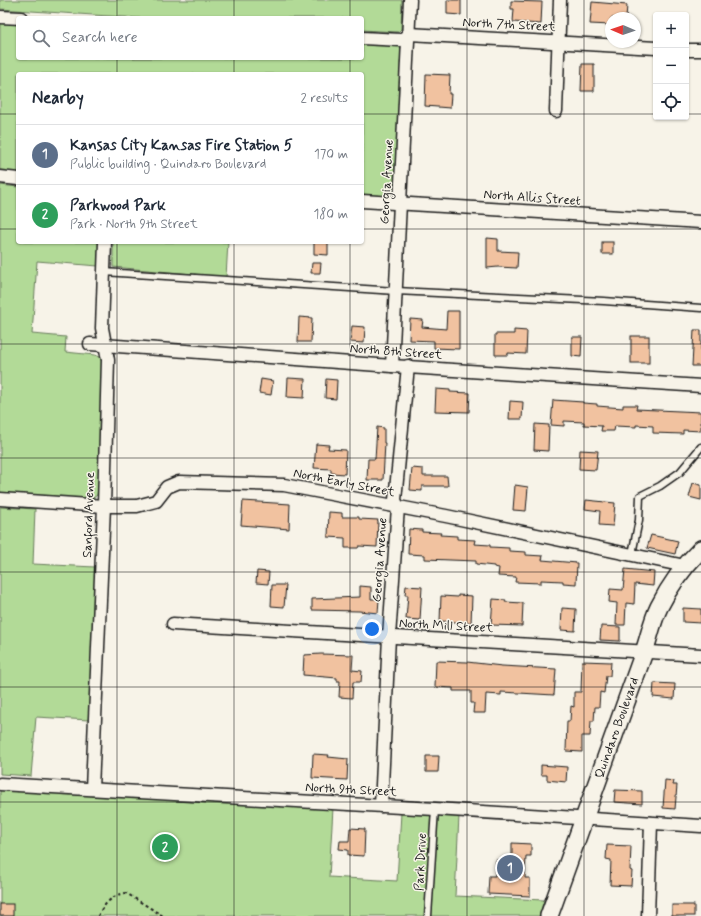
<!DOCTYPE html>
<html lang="en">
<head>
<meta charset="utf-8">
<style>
	:root { --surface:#fff; --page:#f6f6f7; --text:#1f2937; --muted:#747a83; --line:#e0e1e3; --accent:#1c1c1c }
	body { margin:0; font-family:Mynerve,sans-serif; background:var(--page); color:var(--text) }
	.controls { position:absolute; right:12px; top:12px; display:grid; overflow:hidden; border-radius:4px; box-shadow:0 1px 3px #0004 }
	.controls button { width:36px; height:36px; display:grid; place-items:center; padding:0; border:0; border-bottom:1px solid var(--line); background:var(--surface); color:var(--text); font:20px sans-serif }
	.compass { position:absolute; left:605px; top:12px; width:36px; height:36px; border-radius:50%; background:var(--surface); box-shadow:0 1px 3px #0004; rotate:272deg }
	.you { position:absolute; left:372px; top:629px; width:14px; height:14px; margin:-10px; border:3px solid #fff; border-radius:50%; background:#1a73e8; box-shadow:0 0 0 6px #1a73e833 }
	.badge { display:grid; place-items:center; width:26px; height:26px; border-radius:50%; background:var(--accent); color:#fff; font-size:13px; font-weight:700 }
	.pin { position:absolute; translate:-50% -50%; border:2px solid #fff; box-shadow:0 1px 4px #0006 }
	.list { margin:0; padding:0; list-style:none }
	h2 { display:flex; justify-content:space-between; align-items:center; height:52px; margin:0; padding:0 16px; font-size:17px }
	h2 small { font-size:13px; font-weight:400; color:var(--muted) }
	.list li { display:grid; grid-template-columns:26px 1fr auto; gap:12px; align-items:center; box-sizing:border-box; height:60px; padding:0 16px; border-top:1px solid var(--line) }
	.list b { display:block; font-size:15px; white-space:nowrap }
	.list p { margin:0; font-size:13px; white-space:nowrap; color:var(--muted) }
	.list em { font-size:13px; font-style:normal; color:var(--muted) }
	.icon { flex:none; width:22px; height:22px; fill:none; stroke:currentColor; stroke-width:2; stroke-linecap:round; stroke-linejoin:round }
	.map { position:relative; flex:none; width:701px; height:916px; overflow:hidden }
	.search { position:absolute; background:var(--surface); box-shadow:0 1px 3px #0004; left:16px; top:16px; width:348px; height:44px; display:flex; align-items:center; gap:10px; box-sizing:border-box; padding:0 14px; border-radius:4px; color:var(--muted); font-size:15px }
	.panel { position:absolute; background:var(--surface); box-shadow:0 1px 3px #0004; left:16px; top:72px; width:348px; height:172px; border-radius:4px }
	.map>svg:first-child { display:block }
	.green { fill:#b2da97; stroke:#677b5a }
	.building { fill:#f1c2a0; stroke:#1c1c1c }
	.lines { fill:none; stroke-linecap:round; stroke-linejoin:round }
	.service-casing { stroke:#1c1c1c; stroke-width:9 }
	.minor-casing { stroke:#1c1c1c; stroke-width:15 }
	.secondary-casing { stroke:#1c1c1c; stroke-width:20 }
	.path { stroke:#1c1c1c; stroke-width:2; stroke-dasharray:3 3; stroke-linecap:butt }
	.service { stroke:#f7f3e8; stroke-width:6 }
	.minor { stroke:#f7f3e8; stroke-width:12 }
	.secondary { stroke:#f7f3e8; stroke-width:17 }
	.grid { fill:none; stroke:#1c1c1c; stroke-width:1; stroke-opacity:0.55 }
	.labels { text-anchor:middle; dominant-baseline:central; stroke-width:3; stroke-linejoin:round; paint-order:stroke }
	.street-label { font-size:13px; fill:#1c1c1c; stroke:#f7f3e8 }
</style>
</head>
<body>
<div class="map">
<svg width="701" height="916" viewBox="0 0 701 916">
	<rect width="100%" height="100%" fill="#f7f3e8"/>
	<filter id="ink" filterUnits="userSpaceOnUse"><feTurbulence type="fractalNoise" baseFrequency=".025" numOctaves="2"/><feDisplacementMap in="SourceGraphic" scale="8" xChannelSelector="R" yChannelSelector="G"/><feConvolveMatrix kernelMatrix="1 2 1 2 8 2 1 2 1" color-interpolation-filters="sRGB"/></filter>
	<g filter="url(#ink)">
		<g class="green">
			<polygon points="0,0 402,0 401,29 398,32 362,30 362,18 140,18 0,9"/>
			<polygon points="0,22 18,23 18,58 362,58 362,43 399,45 401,50 394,193 388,196 362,195 362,74 18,74 18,172 0,171"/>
			<polygon points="0,185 18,187 18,242 99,242 98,266 37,261 32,334 66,337 65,352 95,355 100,357 102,362 98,488 97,495 92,499 0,493"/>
			<polygon points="113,242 228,242 226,277 113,267"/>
			<polygon points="0,507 35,509 33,564 95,567 89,720 36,717 31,776 0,774"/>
			<polygon points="0,790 333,808 329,877 397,881 401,813 459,816 455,896 544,900 539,916 0,916"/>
		</g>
		<g class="building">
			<polygon points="447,0 461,0 461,15 447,14"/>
			<polygon points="511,1 542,2 541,24 513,22 514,9 511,9"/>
			<polygon points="592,2 627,5 626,18 611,18 611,25 590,24"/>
			<polygon points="582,64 594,64 594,91 581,91"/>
			<polygon points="426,74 450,75 449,94 451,94 450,108 425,106"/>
			<polygon points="487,238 498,239 498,251 518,252 517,268 498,267 487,268"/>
			<polygon points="314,242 328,242 328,255 314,254"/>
			<rect x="602" y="242" width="11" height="12"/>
			<polygon points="312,263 321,263 320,273 311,273"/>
			<polygon points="447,311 459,311 459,349 434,348 434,341 409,340 410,319 423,320 422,327 446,329"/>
			<polygon points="299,317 312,318 311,342 298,342"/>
			<polygon points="352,326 365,327 364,343 350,342"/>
			<polygon points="514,330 527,331 526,354 508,353 508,355 495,355 495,334 514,334"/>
			<polygon points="694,330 701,330 701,366 692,366"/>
			<rect x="631" y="336" width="18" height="27"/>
			<polygon points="572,337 582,337 581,357 572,356"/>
			<polygon points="288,378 305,379 304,398 287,397"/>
			<polygon points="261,379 273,381 271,395 259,393"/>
			<polygon points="326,379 337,380 336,399 325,398"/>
			<polygon points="436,389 450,390 450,392 470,393 469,412 435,411"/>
			<polygon points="553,400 583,402 583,403 597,404 597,406 623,408 623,405 637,405 636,409 701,412 701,431 683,430 683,434 653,433 653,426 636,425 636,427 615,426 614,431 601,431 602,426 584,425 584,422 564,421 564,426 551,425"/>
			<polygon points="510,401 523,402 522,419 509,419"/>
			<polygon points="535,424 549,425 548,451 534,450"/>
			<polygon points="377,427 384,428 384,443 385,443 383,480 367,480 368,459 375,459"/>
			<polygon points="316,444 329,445 328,449 346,450 345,474 331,473 331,469 314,468"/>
			<polygon points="580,450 598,451 596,470 579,469"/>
			<polygon points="412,468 423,469 423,476 447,476 448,486 422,486 422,491 410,490"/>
			<polygon points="693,483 701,485 701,500 689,497"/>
			<polygon points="515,485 528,487 526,511 513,510"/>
			<polygon points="586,500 615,503 613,526 599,525 600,511 585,509"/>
			<polygon points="243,501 290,504 289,529 241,525"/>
			<polygon points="329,512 342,513 342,517 359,517 359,519 378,520 377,547 359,546 358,548 345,548 345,538 328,537"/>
			<polygon points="409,529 422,530 422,532 441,533 440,535 457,536 457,539 475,540 474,544 490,545 490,547 509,548 509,551 526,552 526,555 543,556 542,560 577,563 576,584 563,583 563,581 541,580 541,583 515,582 516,577 498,576 499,568 494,567 494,566 476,564 476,561 425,559 425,555 408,554"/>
			<polygon points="651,535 678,541 675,554 647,548"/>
			<polygon points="625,569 654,572 653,586 635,584 634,604 626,603 625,625 616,625 617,603 609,602 610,589 623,590"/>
			<polygon points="257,571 269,572 268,584 256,583"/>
			<polygon points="272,585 286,585 284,607 271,606"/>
			<polygon points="360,586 371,587 371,599 379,599 378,613 359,611 312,610 312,599 360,597"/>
			<polygon points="406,586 422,587 420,620 406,619 408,595 405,595"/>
			<polygon points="458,595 472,596 471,623 440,621 441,596 458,597"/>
			<polygon points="493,599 506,600 505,602 523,603 522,626 491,625"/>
			<polygon points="562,608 576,609 575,631 561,630"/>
			<polygon points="683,608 701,609 701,623 683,622"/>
			<polygon points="601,626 620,627 620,641 600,640"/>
			<polygon points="321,654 353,655 352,670 362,671 361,682 353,682 352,698 339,697 340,681 337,681 337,678 303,675 304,655"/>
			<polygon points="436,661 467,662 502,666 556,669 554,695 501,692 501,695 486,694 485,713 473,713 474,703 471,703 471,691 453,691 453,688 435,687"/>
			<polygon points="582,661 611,662 610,676 606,676 604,693 600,692 599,707 595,707 594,721 591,721 590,736 582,736 582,752 566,751 567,721 570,721 571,706 574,707 574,692 581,692"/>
			<polygon points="654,683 675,684 674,699 653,697"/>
			<polygon points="313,754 329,755 328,757 348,759 347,780 312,778"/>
			<polygon points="426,756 439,756 438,772 426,772"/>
			<polygon points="541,765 567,767 566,782 547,780 547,775 541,775"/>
			<polygon points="665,780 674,781 673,785 677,785 675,809 663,808"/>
			<polygon points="615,790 642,791 642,804 614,802"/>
			<polygon points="350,828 365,829 364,856 348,855 348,850 339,849 340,841 349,841"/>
			<polygon points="512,843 531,844 531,856 526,856 525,878 530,878 530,896 488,894 489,876 495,876 496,860 512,860"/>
			<polygon points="607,845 631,846 630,870 632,871 631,886 610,885 611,860 606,859"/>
			<rect x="0" y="904" width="13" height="12"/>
			<rect x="672" y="905" width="22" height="11"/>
		</g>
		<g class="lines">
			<defs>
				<g id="service">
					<polyline points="104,272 396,291 604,301 701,308"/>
					<polyline points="632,554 639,520 640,496 660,486 680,472 701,447"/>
					<polyline points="428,916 435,809"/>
				</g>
				<g id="minor">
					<polyline points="0,17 21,18"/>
					<polyline points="362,38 401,40 409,34 656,48"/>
					<polyline points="686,50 701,50"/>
					<polyline points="556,111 560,0"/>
					<polyline points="0,177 18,179"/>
					<polyline points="362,201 701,222"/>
					<polyline points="90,344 392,366 701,386"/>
					<polyline points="392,366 410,0"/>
					<polyline points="0,499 104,506 137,506 156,501 167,487 179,482 284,485 446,516 685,566"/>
					<polyline points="173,624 701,655"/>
					<polyline points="0,784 435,809 701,826"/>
					<polyline points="92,789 104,506 108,360 102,328 105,242"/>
					<polyline points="381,806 389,637 398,507 395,500 408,366"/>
					<polyline points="648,916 651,823"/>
				</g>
				<g id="secondary">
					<path id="s1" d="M549,916L644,652C649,638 652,621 659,607C670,585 684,566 701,549"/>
				</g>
			</defs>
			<use href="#service" class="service-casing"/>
			<use href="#minor" class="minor-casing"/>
			<use href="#secondary" class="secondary-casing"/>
			<path class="path" d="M98,916C103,905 113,894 126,893L163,916"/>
			<use href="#service" class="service"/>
			<use href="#minor" class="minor"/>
			<use href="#secondary" class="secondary"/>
		</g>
	</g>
	<path class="grid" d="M117,0V18M234,0V18M350,0V18M467,0V916M584,0V916M117,58V74M234,58V74M350,58V74M0,114H18M362,114H656M686,114H701M0,229H18M362,229H701M117,242V916M234,242V916M350,242V916M0,344H701M0,458H701M0,572H701M0,687H701M0,802H701"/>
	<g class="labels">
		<g class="street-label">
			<text transform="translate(509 25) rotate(3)">North 7th Street</text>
			<text transform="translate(387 182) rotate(-87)">Georgia Avenue</text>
			<text transform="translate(532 198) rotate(4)">North Allis Street</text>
			<text transform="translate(396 352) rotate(4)">North 8th Street</text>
			<text transform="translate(344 483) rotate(11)">North Early Street</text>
			<text transform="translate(89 515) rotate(-88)">Sanford Avenue</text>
			<text transform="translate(380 560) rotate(-86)">Georgia Avenue</text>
			<text transform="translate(446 626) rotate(3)">North Mill Street</text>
			<text stroke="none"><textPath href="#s1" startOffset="200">Quindaro Boulevard</textPath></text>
			<text transform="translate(351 790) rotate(3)">North 9th Street</text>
			<text transform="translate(421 862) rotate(-87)">Park Drive</text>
		</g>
	</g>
</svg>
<div class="controls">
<button>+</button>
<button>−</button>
<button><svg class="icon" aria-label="locate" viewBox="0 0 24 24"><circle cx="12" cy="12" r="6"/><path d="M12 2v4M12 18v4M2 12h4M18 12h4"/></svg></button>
</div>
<svg class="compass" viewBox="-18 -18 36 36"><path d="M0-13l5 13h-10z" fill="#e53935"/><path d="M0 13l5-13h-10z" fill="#747a83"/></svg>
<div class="you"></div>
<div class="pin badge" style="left:510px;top:868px;background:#5c6f8a">1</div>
<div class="pin badge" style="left:165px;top:847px;background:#2e9e5b">2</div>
<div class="search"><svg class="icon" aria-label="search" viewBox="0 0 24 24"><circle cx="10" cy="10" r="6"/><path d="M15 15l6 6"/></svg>Search here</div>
<section class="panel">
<h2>Nearby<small>2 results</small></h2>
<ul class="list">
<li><span class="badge" style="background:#5c6f8a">1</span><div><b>Kansas City Kansas Fire Station 5</b><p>Public building · Quindaro Boulevard</p></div><em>170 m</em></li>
<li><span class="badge" style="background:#2e9e5b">2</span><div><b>Parkwood Park</b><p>Park · North 9th Street</p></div><em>180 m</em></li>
</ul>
</section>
</div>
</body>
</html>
